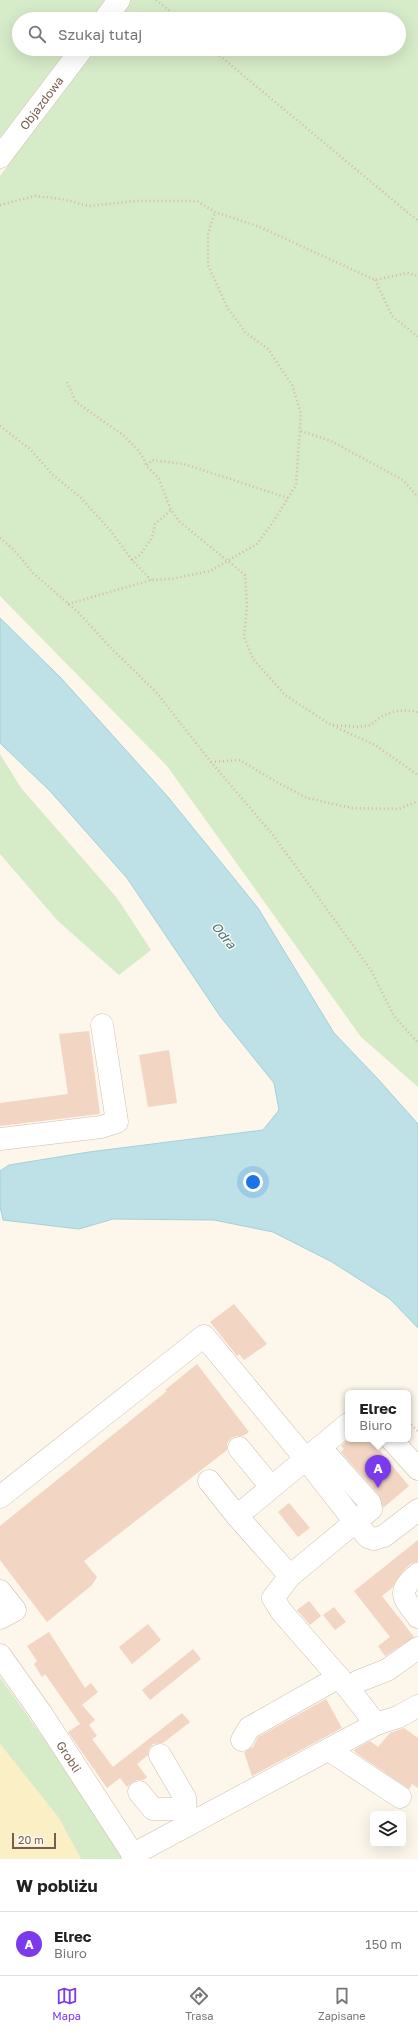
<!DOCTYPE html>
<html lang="pl">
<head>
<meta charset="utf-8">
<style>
	:root { --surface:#fff; --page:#f6f6f6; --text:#222; --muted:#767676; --line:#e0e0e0; --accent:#7c3aed }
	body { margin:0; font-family:"Golos Text",sans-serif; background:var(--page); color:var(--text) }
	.controls { position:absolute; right:12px; bottom:12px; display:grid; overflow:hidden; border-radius:6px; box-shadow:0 4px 16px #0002 }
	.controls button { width:36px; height:36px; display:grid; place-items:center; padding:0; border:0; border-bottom:1px solid var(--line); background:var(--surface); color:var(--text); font:20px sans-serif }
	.scale { position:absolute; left:12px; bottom:10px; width:44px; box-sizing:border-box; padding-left:4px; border:2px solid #785c4d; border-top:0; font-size:11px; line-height:14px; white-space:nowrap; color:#785c4d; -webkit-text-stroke:3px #fff9f1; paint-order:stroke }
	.you { position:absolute; left:253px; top:1182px; width:14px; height:14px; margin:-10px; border:3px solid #fff; border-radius:50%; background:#1a73e8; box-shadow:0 0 0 6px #1a73e833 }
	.badge { display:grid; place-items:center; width:26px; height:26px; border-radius:50%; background:var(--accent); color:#fff; font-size:13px; font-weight:700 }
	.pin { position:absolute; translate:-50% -33px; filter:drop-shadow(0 1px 2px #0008) }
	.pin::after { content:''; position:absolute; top:21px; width:14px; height:12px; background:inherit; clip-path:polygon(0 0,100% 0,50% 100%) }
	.popup { position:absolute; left:345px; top:1390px; width:66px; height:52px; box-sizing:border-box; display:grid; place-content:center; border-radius:6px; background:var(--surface); filter:drop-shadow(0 1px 3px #0005); font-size:13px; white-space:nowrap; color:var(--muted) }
	.popup b { font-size:15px; color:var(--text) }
	.popup::after { content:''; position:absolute; left:50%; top:100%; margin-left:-8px; border:8px solid transparent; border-top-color:var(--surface) }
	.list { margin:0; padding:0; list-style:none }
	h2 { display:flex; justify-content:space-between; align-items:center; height:52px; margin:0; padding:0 16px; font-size:17px }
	h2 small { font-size:13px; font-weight:400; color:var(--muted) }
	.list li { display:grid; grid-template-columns:26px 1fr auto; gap:12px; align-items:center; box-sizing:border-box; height:64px; padding:0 16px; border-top:1px solid var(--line) }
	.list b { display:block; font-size:15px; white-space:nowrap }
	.list p { margin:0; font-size:13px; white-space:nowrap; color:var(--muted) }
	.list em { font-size:13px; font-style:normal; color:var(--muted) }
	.icon { flex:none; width:22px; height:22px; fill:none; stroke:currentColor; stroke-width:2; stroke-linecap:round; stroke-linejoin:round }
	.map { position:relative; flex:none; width:418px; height:1859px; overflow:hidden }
	.search { position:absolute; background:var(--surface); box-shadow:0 4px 16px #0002; left:12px; right:12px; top:12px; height:44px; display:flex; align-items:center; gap:10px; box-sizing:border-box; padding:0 14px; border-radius:22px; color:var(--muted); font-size:15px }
	.sheet { height:116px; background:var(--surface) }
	nav { display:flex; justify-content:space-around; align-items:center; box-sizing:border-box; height:56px; border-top:1px solid var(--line); background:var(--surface); font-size:11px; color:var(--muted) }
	nav a { display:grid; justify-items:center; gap:2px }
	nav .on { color:var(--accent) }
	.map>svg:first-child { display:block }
	.green { fill:#d6ebc8 }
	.sand { fill:#fbefc6 }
	.water { fill:#bee1e7; stroke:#a5d0d8 }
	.building { fill:#f2d5c2 }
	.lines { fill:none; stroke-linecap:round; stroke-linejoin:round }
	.minor-casing { stroke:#cfbeaf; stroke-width:23 }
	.path { stroke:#d7b8a5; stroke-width:2.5; stroke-dasharray:1 3; stroke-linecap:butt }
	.minor { stroke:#fff; stroke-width:22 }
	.labels { text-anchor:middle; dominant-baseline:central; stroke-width:3; stroke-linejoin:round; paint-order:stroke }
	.street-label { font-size:12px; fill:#785c4d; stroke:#fff9f1 }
	.water-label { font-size:13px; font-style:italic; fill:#437983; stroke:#fff9f1 }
</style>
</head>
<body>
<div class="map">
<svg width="418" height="1859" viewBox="0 0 418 1859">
	<rect width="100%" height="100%" fill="#fcf6eb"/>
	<g class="green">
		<polygon points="0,0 105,0 91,19 19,19 19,49 68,49 0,138"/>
		<polygon points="129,0 418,0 418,1087 361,1037 167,766 0,596 0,176 93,49 399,49 399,19 115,19"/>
		<polygon points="0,754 21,788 117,898 151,950 119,975 58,921 0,854"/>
		<polygon points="0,1677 130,1859 81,1859 58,1817 0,1744"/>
	</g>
	<polygon class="sand" points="0,1744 58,1817 81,1859 0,1859"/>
	<polygon class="water" points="0,618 61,678 168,797 258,908 334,1033 378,1079 418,1124 418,1328 390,1299 332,1262 273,1232 214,1220 113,1219 79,1229 3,1220 0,1206 0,1171 9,1165 89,1152 263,1130 279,1110 274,1083 220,1016 127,878 50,791 0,743"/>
	<g class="building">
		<polygon points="89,1031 100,1114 0,1126 0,1103 68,1094 59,1034"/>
		<polygon points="169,1050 177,1103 148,1107 139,1055"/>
		<polygon points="234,1304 267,1344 244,1360 239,1354 237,1356 210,1322"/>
		<polygon points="197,1364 249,1432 243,1436 237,1436 231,1438 227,1443 227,1450 84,1561 97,1577 92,1585 47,1622 0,1560 0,1526 167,1391 165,1390"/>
		<polygon points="349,1439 370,1439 409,1486 383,1508 379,1495 341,1452 344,1449 341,1446"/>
		<polygon points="289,1503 310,1528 298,1537 278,1512"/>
		<polygon points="418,1540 418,1562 410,1564 403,1571 392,1588 382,1596 414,1637 385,1656 378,1646 390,1637 354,1591"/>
		<polygon points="309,1601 321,1616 310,1625 297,1610"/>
		<polygon points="334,1607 346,1622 335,1630 323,1615"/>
		<polygon points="148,1624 161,1640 132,1664 119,1647"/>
		<polygon points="49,1632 85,1688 91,1683 98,1692 82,1705 95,1720 89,1725 97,1736 92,1739 113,1767 182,1713 190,1722 163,1743 153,1744 149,1749 148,1755 137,1764 147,1777 144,1780 137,1780 131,1783 127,1787 120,1778 107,1788 68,1732 80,1724 45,1674 42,1677 34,1664 37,1661 27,1646"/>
		<polygon points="193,1649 201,1659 150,1700 142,1690"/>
		<polygon points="326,1699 342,1728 252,1776 244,1752 253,1747 258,1737"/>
		<polygon points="404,1728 418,1738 418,1788 412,1784 409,1789 356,1753 354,1750 370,1741 378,1747 390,1733"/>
	</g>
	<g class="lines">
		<defs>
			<g id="minor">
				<polyline points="105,19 119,0"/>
				<path id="s1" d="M0,157L82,49"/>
				<polyline points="0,1139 101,1127 117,1122 102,1025"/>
				<polyline points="391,1439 418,1469"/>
				<polyline points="320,1447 370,1503 371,1509 355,1522 368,1537 374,1539 384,1536 418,1510"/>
				<polyline points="239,1448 271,1487"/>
				<polyline points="209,1481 237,1516 348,1424"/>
				<polyline points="0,1497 204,1336 305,1458 355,1522 290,1576 273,1598 281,1611 348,1688 376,1724 132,1855"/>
				<polyline points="237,1516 290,1576"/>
				<path d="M418,1574C396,1592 403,1597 418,1617"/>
				<polyline points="0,1591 15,1610 0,1618"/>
				<path id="s2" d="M0,1655L41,1713L136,1859"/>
				<polyline points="348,1688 359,1681 387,1670 418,1648"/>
				<polyline points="376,1724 398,1717 418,1706"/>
				<polyline points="242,1740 249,1728 339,1677"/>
				<polyline points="329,1750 400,1797"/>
				<polyline points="160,1755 185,1798 186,1815 191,1823"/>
				<polyline points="139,1792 153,1809 177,1809 186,1815"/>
			</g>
		</defs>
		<use href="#minor" class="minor-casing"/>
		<g class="path">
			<polyline points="156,0 180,19"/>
			<polyline points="215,49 220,56 418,221"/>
			<polyline points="0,205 35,196 62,199 89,206 135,201 197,201 215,212 260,227 375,280 407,273 418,276"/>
			<polyline points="375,280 392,316 418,337"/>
			<polyline points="67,382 76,402 123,435 137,449 144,459 146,466"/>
			<polyline points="0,426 31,450 53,475 81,498 110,530 132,560 151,580"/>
			<polyline points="301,431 331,441 403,480 418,497"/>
			<polyline points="288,498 184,464 152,460 146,466 158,477 171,510 180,522 245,575 247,606 244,637 253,659 285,695 331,725 375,745 418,775"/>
			<polyline points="0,538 14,550 34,574 79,613 109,646 156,692 211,762 273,835 371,970 394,1016 418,1043"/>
			<polyline points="132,560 140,555 152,538 155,524 171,510"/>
			<polyline points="68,604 151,580 171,579 210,571 257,544 273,522 296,485 301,414 292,385 268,349 245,332 227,307 208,265 208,233 215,212"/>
			<path d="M333,725L358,727L371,725C383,712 401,708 418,712"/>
			<polyline points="211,762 240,760 273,780 307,798 352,808 399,809 418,801"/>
			<polyline points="408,1422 418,1431"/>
		</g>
		<use href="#minor" class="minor"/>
	</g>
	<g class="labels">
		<g class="street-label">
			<text stroke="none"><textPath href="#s1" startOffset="68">Objazdowa</textPath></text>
			<text stroke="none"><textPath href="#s2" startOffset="123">Grobli</textPath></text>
		</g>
		<g class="water-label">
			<text transform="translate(224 935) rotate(51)">Odra</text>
		</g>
	</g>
</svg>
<div class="controls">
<button><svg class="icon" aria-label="layers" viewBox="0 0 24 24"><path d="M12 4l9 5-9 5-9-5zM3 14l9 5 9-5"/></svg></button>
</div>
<div class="scale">20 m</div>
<div class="you"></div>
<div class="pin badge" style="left:378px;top:1488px">A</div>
<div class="popup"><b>Elrec</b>Biuro</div>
<div class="search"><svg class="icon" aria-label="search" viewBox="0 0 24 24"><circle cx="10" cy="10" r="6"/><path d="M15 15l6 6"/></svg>Szukaj tutaj</div>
</div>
<section class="sheet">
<h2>W pobliżu<small></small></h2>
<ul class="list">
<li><span class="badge">A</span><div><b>Elrec</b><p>Biuro</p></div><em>150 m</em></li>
</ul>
</section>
<nav>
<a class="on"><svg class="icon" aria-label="map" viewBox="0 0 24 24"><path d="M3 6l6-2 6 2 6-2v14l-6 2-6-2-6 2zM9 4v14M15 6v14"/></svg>Mapa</a>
<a><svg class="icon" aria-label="directions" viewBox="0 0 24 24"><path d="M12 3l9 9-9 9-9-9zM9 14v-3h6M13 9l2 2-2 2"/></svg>Trasa</a>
<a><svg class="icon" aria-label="saved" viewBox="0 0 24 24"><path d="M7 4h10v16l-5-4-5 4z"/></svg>Zapisane</a>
</nav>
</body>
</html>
